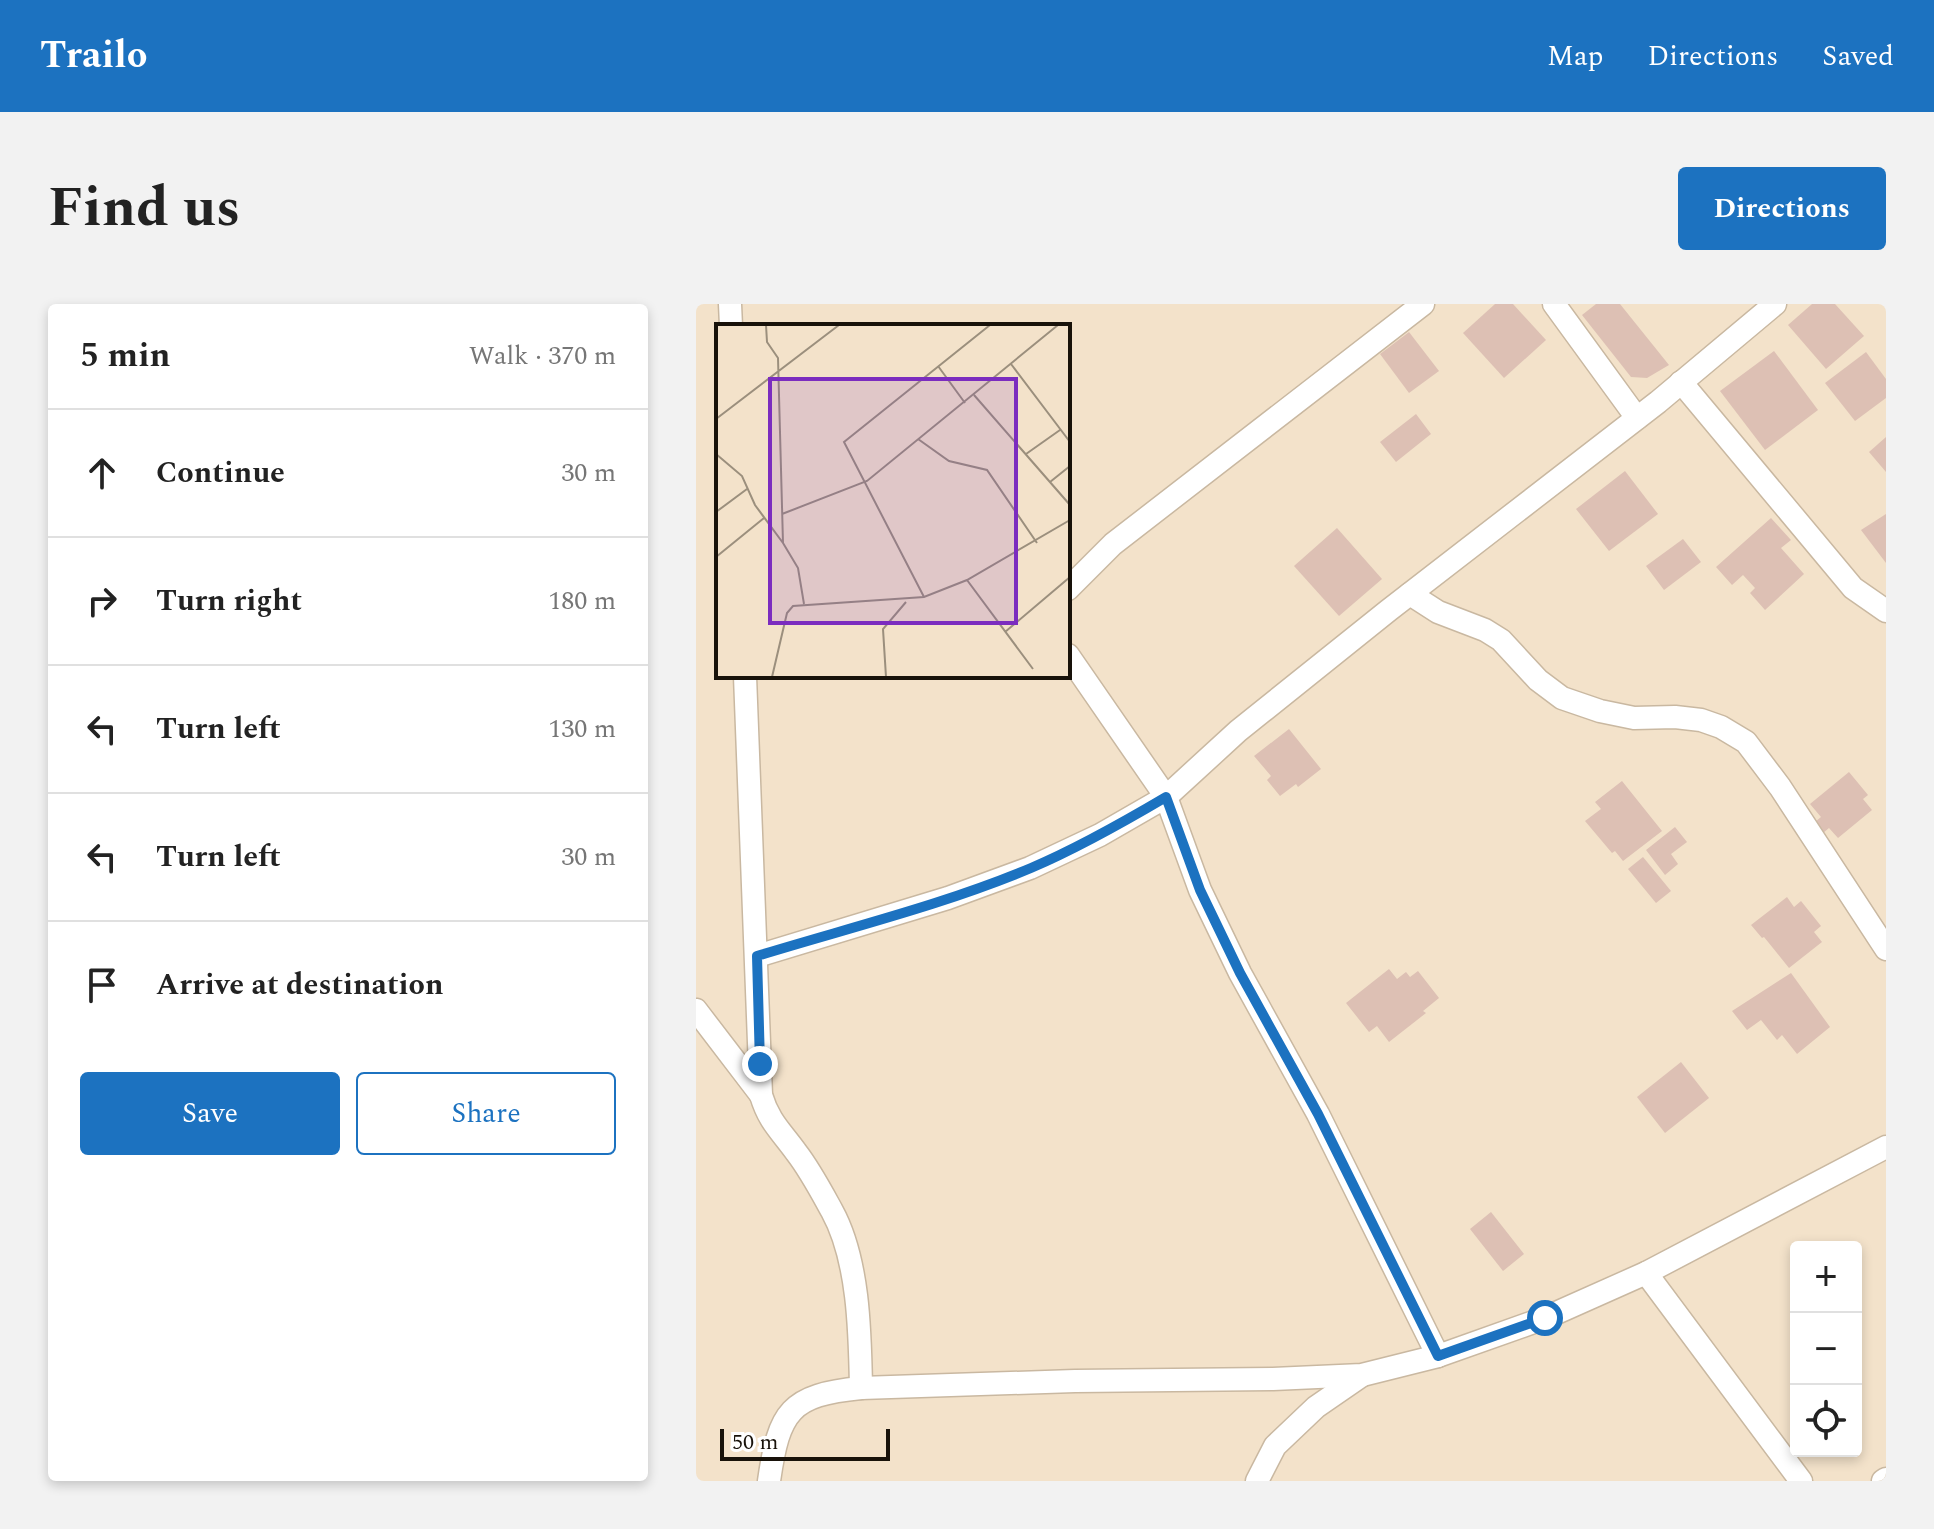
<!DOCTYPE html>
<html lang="en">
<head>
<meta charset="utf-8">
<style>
	:root { --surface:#fff; --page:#f2f2f2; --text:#222; --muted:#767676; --line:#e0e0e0; --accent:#1c72c0 }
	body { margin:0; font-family:Spectral,serif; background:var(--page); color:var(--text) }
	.controls { position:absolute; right:24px; bottom:24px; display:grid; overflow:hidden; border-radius:8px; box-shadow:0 4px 12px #0003 }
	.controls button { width:72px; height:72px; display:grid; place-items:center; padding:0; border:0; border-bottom:2px solid var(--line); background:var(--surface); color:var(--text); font:40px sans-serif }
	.scale { position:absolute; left:24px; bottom:20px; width:170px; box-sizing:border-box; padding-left:8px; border:4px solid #18120a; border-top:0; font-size:22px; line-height:28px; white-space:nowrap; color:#18120a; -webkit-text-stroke:6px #fff; paint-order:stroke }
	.stop { position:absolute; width:24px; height:24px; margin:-18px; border:6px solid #1c72c0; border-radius:50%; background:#fff }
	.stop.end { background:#1c72c0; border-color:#fff; box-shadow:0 2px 8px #0008 }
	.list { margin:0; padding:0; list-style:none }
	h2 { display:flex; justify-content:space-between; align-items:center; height:104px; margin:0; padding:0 32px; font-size:34px }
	h2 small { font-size:26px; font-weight:400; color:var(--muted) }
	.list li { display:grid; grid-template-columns:52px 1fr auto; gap:24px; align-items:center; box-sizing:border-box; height:128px; padding:0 32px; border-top:2px solid var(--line) }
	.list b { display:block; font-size:30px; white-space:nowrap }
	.list em { font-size:26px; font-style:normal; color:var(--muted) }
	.actions { display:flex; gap:16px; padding:24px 32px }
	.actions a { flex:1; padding:18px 0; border:2px solid var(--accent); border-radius:8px; text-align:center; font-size:28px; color:var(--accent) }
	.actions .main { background:var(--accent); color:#fff }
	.icon { flex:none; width:44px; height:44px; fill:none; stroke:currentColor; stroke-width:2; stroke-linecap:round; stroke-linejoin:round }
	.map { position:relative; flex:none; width:1190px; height:1177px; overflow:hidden; border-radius:8px }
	header { display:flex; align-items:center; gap:48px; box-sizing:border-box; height:112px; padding:0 40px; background:var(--accent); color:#fff }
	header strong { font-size:38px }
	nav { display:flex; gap:44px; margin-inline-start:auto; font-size:28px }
	.intro { display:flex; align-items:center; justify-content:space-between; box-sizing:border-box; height:192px; padding:0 48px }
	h1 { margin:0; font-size:56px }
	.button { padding:20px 36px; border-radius:8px; background:var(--accent); color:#fff; font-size:28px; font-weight:700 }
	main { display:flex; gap:48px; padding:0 48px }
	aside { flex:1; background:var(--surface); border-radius:8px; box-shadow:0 4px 12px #0003 }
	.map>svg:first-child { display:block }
	.building { fill:#ddc0b4 }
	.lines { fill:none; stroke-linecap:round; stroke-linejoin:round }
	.street-casing { stroke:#c9b8a1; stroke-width:25 }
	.street { stroke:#fff; stroke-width:22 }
	.route { stroke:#1c72c0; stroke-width:10 }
	.inset-road { fill:none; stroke:#9b8f7d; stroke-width:2 }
	.view { fill:#7b2cbf; fill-opacity:0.15; stroke:#7b2cbf; stroke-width:4 }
	.inset-edge { fill:none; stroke:#18120a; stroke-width:4 }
</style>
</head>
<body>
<header>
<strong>Trailo</strong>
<nav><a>Map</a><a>Directions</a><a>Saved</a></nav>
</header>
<div class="intro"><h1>Find us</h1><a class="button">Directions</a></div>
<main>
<aside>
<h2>5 min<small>Walk · 370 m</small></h2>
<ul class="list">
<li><svg class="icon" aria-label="ahead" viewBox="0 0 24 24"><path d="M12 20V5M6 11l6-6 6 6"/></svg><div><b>Continue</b></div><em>30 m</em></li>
<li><svg class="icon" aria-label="right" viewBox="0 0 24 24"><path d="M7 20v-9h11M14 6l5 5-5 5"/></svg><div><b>Turn right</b></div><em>180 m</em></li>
<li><svg class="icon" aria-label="left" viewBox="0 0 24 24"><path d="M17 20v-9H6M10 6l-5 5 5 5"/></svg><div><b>Turn left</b></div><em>130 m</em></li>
<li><svg class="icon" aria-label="left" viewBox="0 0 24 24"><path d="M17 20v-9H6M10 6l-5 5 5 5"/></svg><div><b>Turn left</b></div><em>30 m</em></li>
<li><svg class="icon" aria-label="arrive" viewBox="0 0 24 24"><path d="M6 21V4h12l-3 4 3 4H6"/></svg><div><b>Arrive at destination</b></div></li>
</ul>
<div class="actions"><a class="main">Save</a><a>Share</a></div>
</aside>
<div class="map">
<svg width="1190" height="1177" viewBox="0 0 1190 1177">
	<rect width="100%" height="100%" fill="#f3e2ca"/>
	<g class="building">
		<polygon points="799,0 817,0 850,36 808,74 767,29"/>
		<polygon points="900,0 924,0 973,61 951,74 935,73 886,11"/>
		<polygon points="1116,0 1139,0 1168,32 1130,65 1092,21"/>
		<polygon points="713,28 743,67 713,89 684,50"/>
		<polygon points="1078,47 1122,106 1069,146 1024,87"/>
		<polygon points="1170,48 1190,75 1190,94 1159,117 1129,79"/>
		<polygon points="720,110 735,130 700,158 684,138"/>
		<polygon points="1190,133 1190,168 1173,148"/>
		<polygon points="929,167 962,210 913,247 880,205"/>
		<polygon points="1190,210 1190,259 1165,226"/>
		<polygon points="1075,214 1095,236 1085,244 1108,270 1069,306 1054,289 1059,284 1047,271 1036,281 1020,263"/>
		<polygon points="641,224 686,275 643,312 598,262"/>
		<polygon points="987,235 1005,258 968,286 950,262"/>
		<polygon points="593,425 625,465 602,483 600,480 584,492 571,476 575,472 558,452"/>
		<polygon points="1153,468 1172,491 1167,495 1176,506 1142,534 1133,524 1127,529 1119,518 1125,513 1114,500"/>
		<polygon points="926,477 966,527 927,557 919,547 916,549 889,517 905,505 899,498"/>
		<polygon points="979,523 991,538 975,550 982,560 969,571 950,546"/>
		<polygon points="947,553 975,587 960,599 932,565"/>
		<polygon points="1091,593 1098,603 1105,597 1125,622 1118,628 1126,638 1093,664 1068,633 1066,634 1055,621"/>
		<polygon points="693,665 701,675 710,668 714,673 722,667 743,694 727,707 730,709 693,738 681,722 673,728 650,699"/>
		<polygon points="1095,669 1134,723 1101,750 1086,731 1081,736 1065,716 1051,726 1036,707"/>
		<polygon points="985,758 1013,794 969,829 941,793"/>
		<polygon points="795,908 828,950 807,967 774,925"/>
	</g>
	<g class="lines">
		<defs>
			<g id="street">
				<polyline points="34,0 35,22"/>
				<polyline points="858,0 941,114"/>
				<polyline points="985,78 1157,284 1190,307"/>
				<polyline points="372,285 417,240 727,0"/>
				<polyline points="714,290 742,308 789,326 805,336 842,376 866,394 904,407 938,414 979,413 1005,416 1025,423 1050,438 1084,483 1190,645"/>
				<polyline points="372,351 470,493 504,586 544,669 622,810 742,1052"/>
				<path d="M49,372L65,791C73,818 85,827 100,848C114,866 125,887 136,907C163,956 164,1029 165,1084"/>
				<polyline points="61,652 252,594 334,564 404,531 470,493 542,427 693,306 962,98 1079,0"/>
				<polyline points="0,706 65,791"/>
				<polyline points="950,969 1105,1177"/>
				<path d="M73,1177C83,1107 94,1091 165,1084L379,1077L577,1075L666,1071L742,1052L849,1014L950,969L1190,843"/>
				<polyline points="561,1177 579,1142 620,1103 665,1072"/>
				<polyline points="1187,1177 1190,1175"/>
			</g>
		</defs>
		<use href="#street" class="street-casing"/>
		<use href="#street" class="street"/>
	</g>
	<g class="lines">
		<path class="route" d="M64,760L61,652C152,624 247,601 335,564C382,544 426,519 470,493L504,586L544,669L622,810L742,1052L849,1014"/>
	</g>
	<g transform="translate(20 20)">
		<rect width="354" height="354" fill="#f3e2ca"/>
		<path class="inset-road" d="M50,1L51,18L62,34L67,219L82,244L88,280M295,40L354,118M222,42L249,79M258,71L354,181M0,95L123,1M202,115L233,137L271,146L321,219M0,130L26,152L39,181L67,219M310,130L344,106M334,158L354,142M0,188L31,165M66,190L151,157L342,1M0,233L48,194M251,256L317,345M208,273L128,118L274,1M289,308L354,253M56,353L71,289L77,282L208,273L251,256L354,196M170,353L167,305L190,278"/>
		<path class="view" d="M54,55H300V299H54Z"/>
		<rect width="354" height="354" class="inset-edge"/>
	</g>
</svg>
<div class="controls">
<button>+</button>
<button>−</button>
<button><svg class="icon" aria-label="locate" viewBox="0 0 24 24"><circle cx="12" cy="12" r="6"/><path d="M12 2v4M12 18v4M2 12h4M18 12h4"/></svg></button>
</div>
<div class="scale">50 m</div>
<div class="stop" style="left:849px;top:1014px"></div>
<div class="stop end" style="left:64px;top:760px"></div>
</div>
</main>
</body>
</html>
